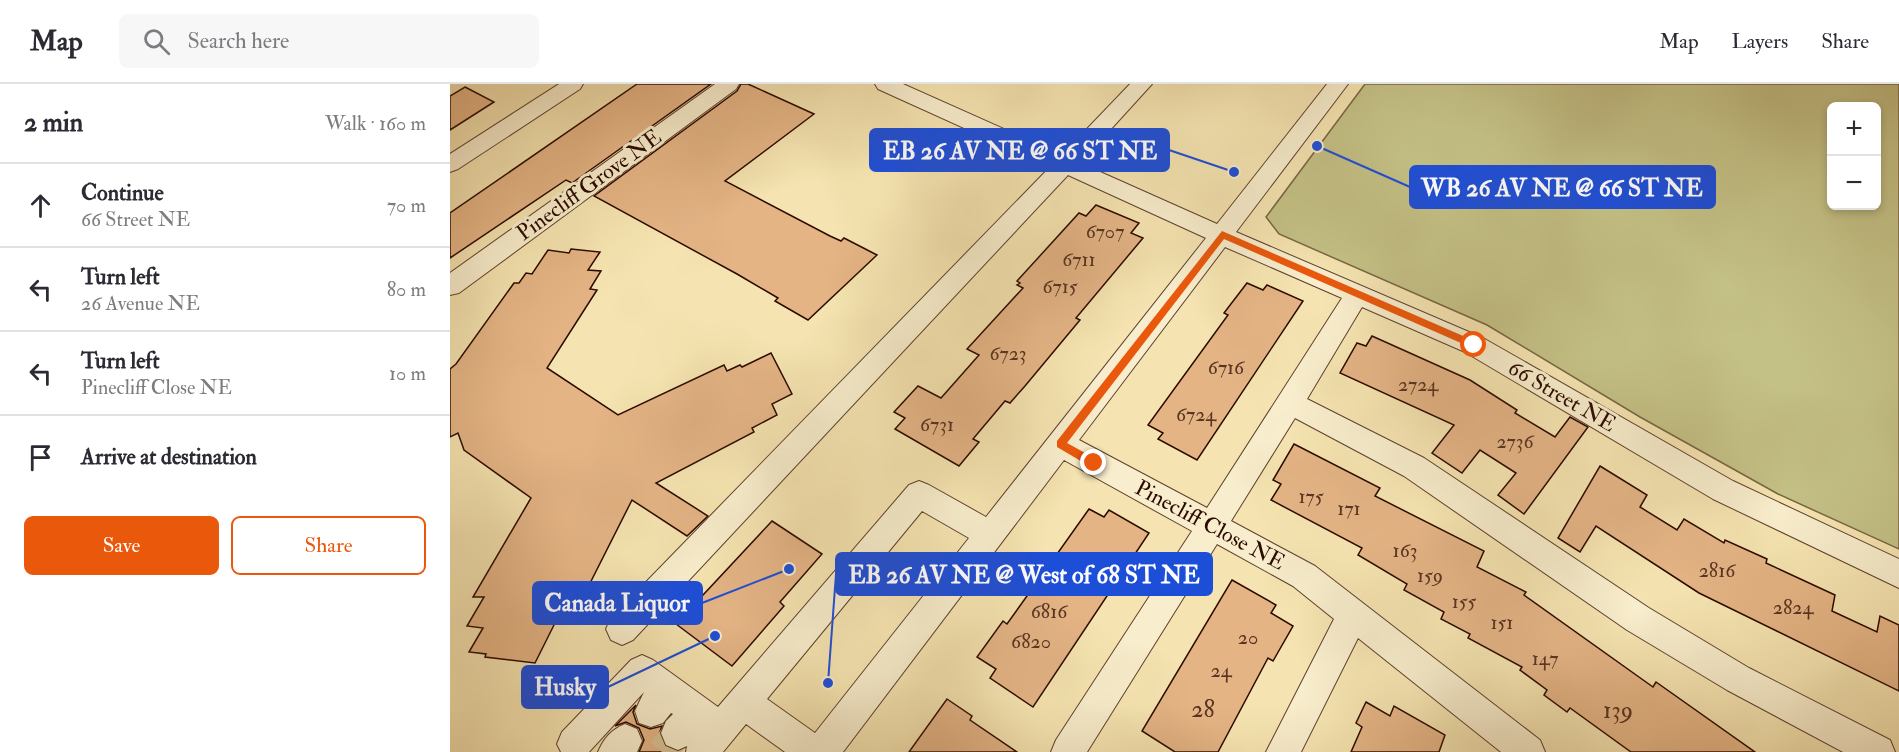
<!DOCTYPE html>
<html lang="en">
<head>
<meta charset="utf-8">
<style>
	:root { --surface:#fff; --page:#f7f7f7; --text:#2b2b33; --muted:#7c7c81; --line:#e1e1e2; --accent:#ea580c }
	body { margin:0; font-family:"IM FELL Double Pica",serif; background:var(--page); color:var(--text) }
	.controls { position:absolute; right:18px; top:18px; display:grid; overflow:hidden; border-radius:9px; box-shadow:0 3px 9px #0003 }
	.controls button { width:54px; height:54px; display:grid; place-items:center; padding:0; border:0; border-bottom:2px solid var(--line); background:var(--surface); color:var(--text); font:30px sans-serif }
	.stop { position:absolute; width:18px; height:18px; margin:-14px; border:4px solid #ea580c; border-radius:50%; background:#fff }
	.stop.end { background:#ea580c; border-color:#fff; box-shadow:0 2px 6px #0008 }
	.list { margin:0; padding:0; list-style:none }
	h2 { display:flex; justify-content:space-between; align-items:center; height:78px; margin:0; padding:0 24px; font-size:26px }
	h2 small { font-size:20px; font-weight:400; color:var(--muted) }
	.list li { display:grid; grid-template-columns:39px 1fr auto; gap:18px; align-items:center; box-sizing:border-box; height:84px; padding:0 24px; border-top:2px solid var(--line) }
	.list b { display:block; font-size:22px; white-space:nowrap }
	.list p { margin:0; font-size:20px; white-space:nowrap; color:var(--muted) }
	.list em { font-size:20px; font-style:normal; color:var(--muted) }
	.actions { display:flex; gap:12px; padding:18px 24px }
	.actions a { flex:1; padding:14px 0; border:2px solid var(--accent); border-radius:9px; text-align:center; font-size:21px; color:var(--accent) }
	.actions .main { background:var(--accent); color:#fff }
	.icon { flex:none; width:33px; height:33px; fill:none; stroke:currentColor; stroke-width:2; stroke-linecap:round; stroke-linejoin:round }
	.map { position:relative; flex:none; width:1449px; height:668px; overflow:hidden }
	header { display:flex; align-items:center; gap:36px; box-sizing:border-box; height:84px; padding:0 30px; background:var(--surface); border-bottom:2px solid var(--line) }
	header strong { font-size:28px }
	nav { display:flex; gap:33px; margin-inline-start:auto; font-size:21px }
	.search { width:420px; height:54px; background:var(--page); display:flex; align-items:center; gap:15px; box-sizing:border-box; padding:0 21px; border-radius:9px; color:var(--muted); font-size:22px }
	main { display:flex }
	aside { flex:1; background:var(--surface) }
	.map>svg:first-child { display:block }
	.green { fill:#c4c186; stroke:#786644; stroke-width:1.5; fill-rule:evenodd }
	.building { fill:#e4b485; stroke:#2b0a01; stroke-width:1.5 }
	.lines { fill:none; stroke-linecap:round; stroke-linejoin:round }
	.minor-tunnel { stroke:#d7c397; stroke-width:30; stroke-dasharray:30 15; stroke-linecap:butt }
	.minor-casing { stroke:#5e402d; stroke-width:2 }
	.minor { fill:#f8edcc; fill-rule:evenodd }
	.route { fill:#ea580c }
	.labels { text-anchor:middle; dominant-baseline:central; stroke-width:6; stroke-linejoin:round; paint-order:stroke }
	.number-label { font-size:20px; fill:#593422 }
	.street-label { font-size:22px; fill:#2b0a01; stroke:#f8edcc }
	.near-number-label { font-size:24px; fill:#593422 }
	.leader { fill:none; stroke:#1d4ed8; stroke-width:2 }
	.callout-dot { fill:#1d4ed8; stroke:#f8edcc; stroke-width:2 }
	.callout { fill:#1d4ed8; stroke:#1d4ed8; stroke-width:2 }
	.callout-label { font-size:24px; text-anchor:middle; font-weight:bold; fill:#fff }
</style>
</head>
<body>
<header>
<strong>Map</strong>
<div class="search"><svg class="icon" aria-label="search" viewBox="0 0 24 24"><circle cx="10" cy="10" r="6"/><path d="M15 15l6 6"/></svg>Search here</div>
<nav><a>Map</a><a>Layers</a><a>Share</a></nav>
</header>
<main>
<aside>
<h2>2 min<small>Walk · 160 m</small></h2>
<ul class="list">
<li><svg class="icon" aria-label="ahead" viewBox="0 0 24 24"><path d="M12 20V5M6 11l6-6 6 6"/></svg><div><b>Continue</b><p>66 Street NE</p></div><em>70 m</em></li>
<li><svg class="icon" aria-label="left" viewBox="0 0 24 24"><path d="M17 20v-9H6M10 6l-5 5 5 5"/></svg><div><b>Turn left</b><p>26 Avenue NE</p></div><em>80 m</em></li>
<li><svg class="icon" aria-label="left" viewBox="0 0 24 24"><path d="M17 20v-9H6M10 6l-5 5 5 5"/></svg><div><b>Turn left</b><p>Pinecliff Close NE</p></div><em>10 m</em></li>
<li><svg class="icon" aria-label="arrive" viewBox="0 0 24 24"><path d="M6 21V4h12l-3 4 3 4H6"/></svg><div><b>Arrive at destination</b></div></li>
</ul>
<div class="actions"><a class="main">Save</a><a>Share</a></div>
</aside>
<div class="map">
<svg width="1449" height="668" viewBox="0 0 1449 668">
	<rect width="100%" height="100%" fill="#f5e4b1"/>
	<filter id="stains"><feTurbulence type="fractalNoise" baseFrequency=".00333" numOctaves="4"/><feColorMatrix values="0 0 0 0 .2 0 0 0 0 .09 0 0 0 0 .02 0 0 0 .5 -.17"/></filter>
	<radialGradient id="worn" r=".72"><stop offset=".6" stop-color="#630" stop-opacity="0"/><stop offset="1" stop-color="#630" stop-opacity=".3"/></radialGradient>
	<path class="green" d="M915,0H1449V465L1328,410L1190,333L1037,241L829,150L816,133ZM1426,22V122H1382V22Z"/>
	<g class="building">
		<polygon points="187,0 261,0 122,99 116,96 0,174 0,129"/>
		<polygon points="291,0 298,0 364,30 275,97 380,152 391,157 394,154 427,171 358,236 325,217 328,214 287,190 144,112 287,7"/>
		<polygon points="15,3 44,18 0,46 0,12"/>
		<polygon points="646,121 689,139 681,149 693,154 626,234 630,236 575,302 560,319 555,317 523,355 529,358 509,382 445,345 455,334 444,328 468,302 491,314 529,271 517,265 573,204 567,201 570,199 567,197 629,129 636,132"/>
		<polygon points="121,165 150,168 138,186 151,187 140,205 147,206 97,284 168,331 274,281 277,287 290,281 292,283 321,269 342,310 322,320 327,331 302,344 304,348 206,399 258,432 237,452 182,416 128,523 121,522 113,540 105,539 85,579 35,573 36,570 19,568 33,544 17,542 34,513 23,513 81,414 14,366 8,349 0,353 0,285 6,280 64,199 69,199 76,189 82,190 98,166 119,169"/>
		<polygon points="797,199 813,206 817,201 853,217 747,376 708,355 713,349 698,341 778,231 774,229"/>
		<polygon points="922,252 1020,296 1067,326 1065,329 1105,353 1120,333 1138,343 1074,430 1048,411 1066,389 1030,366 1012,389 982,369 1004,341 890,289 907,259 916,262"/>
		<polygon points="844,360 930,404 925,412 1034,467 1027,483 1076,508 1074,511 1203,603 1206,598 1305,668 1181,668 1120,624 1117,628 1094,611 1097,606 1070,586 1072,583 1018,554 1020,550 991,535 994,528 954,506 957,500 908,471 912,464 821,416 831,400 823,396"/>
		<polygon points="1150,382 1197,411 1190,423 1227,446 1234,435 1274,459 1275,456 1317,475 1316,479 1385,511 1382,527 1427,548 1430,532 1449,541 1449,607 1249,509 1146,442 1130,468 1108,454"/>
		<polygon points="639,425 654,433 659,426 699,449 583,623 540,594 546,585 527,573 553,537 557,540 587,498 584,496 597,478 600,480"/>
		<polygon points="322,437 372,470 330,518 334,522 282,582 226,540"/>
		<polygon points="782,496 826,521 821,529 843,542 823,577 818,574 768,668 725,668 692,647"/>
		<polygon points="497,615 522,632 520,636 567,668 459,668"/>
		<polygon points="916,618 940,632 944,622 995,651 989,668 901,668 912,643 906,639"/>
		<polygon points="186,621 183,628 187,640 200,645 212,642 209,650 214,662 227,668 189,668 194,656 189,644 176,638 165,642"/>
	</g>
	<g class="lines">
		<polyline class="minor-tunnel" points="212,668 228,649"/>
		<defs>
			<g id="minor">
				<polygon points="109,0 133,0 130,5 8,85 0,88 0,70"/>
				<polygon points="265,0 289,0 286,5 9,209 0,211 0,189"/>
				<path d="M425,0H453L612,71L680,0H702L630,79L767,140L877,0H898L786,148L1033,254L1283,397L1449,475V504L1263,415L1015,268L912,223L857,315L974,374L1199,524L1299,584L1440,656L1445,668H1393L1277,606L1177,546L954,392L845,334L781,437L865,482L1090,656L1095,668H1051L908,554L851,668H816L884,535L843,502L767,460L637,668H601L606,656L742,447L614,376L393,668H335L296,640L273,668H236L237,662L228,666L216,661L211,649L216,637L223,630L221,629L213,639L201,643L189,639L185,627L194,608L139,668H111L107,660L112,648L181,576L192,571L203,576L268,623L459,401L469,397L479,401L536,433L756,154L618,91L183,556L172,561L161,556L156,545L161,534L600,83L428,5ZM775,163L892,214L757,424L629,356ZM472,427L519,454L365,649L317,615Z"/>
				<path d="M175,640L187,645L192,657L187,668H148C154,654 161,646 175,640Z"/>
			</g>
		</defs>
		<use href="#minor" class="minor-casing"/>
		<use href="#minor" class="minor"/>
	</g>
	<polygon class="route" points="772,147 1027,258 1028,261 1027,263 1020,263 774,155 617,359 648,376 648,383 641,383 607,363 607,357"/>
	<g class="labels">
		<g class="number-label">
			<text x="655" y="147">6707</text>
			<text x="629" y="175">6711</text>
			<text x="610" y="202">6715</text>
			<text x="558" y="269">6723</text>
			<text x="776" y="283">6716</text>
			<text x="968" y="300">2724</text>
			<text x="746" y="330">6724</text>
			<text x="487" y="340">6731</text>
			<text x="1065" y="357">2736</text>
			<text x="861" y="412">175</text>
			<text x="899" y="424">171</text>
			<text x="955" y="466">163</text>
			<text x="1267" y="486">2816</text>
			<text x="980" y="491">159</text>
			<text x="1014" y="517">155</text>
			<text x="1343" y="523">2824</text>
			<text x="599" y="527">6816</text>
			<text x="1052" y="538">151</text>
			<text x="798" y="553">20</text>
			<text x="581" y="557">6820</text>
			<text x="1095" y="574">147</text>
			<text x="771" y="586">24</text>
		</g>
		<g class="street-label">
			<text transform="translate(139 101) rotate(-36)">Pinecliff Grove NE</text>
			<text transform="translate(1112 312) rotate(30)">66 Street NE</text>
			<text transform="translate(760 441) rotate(28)">Pinecliff Close NE</text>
		</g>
		<g class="near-number-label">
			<text x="753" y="625">28</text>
			<text x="1168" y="626">139</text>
		</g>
	</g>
	<path class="leader" d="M784 88L719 66M867 62L960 103M378 599L386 490M339 485L252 519M265 552L158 603"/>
	<g class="callout-dot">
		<circle cx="784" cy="88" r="6"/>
		<circle cx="867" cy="62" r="6"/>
		<circle cx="378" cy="599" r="6"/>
		<circle cx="339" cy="485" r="6"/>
		<circle cx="265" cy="552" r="6"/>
	</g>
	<g class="callout">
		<rect x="420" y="45" width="299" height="42" rx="6"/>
		<rect x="960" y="82" width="305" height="42" rx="6"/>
		<rect x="386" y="469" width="376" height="42" rx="6"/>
		<rect x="83" y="498" width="169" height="42" rx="6"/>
		<rect x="72" y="582" width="86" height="42" rx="6"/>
	</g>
	<g class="callout-label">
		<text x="570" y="75">EB 26 AV NE @ 66 ST NE</text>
		<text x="1112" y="112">WB 26 AV NE @ 66 ST NE</text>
		<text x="574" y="499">EB 26 AV NE @ West of 68 ST NE</text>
		<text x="167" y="527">Canada Liquor</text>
		<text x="115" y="611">Husky</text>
	</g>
	<rect width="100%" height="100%" filter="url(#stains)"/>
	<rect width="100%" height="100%" fill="url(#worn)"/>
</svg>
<div class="controls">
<button>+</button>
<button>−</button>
</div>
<div class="stop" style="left:1024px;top:261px"></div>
<div class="stop end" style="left:644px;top:379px"></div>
</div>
</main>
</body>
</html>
